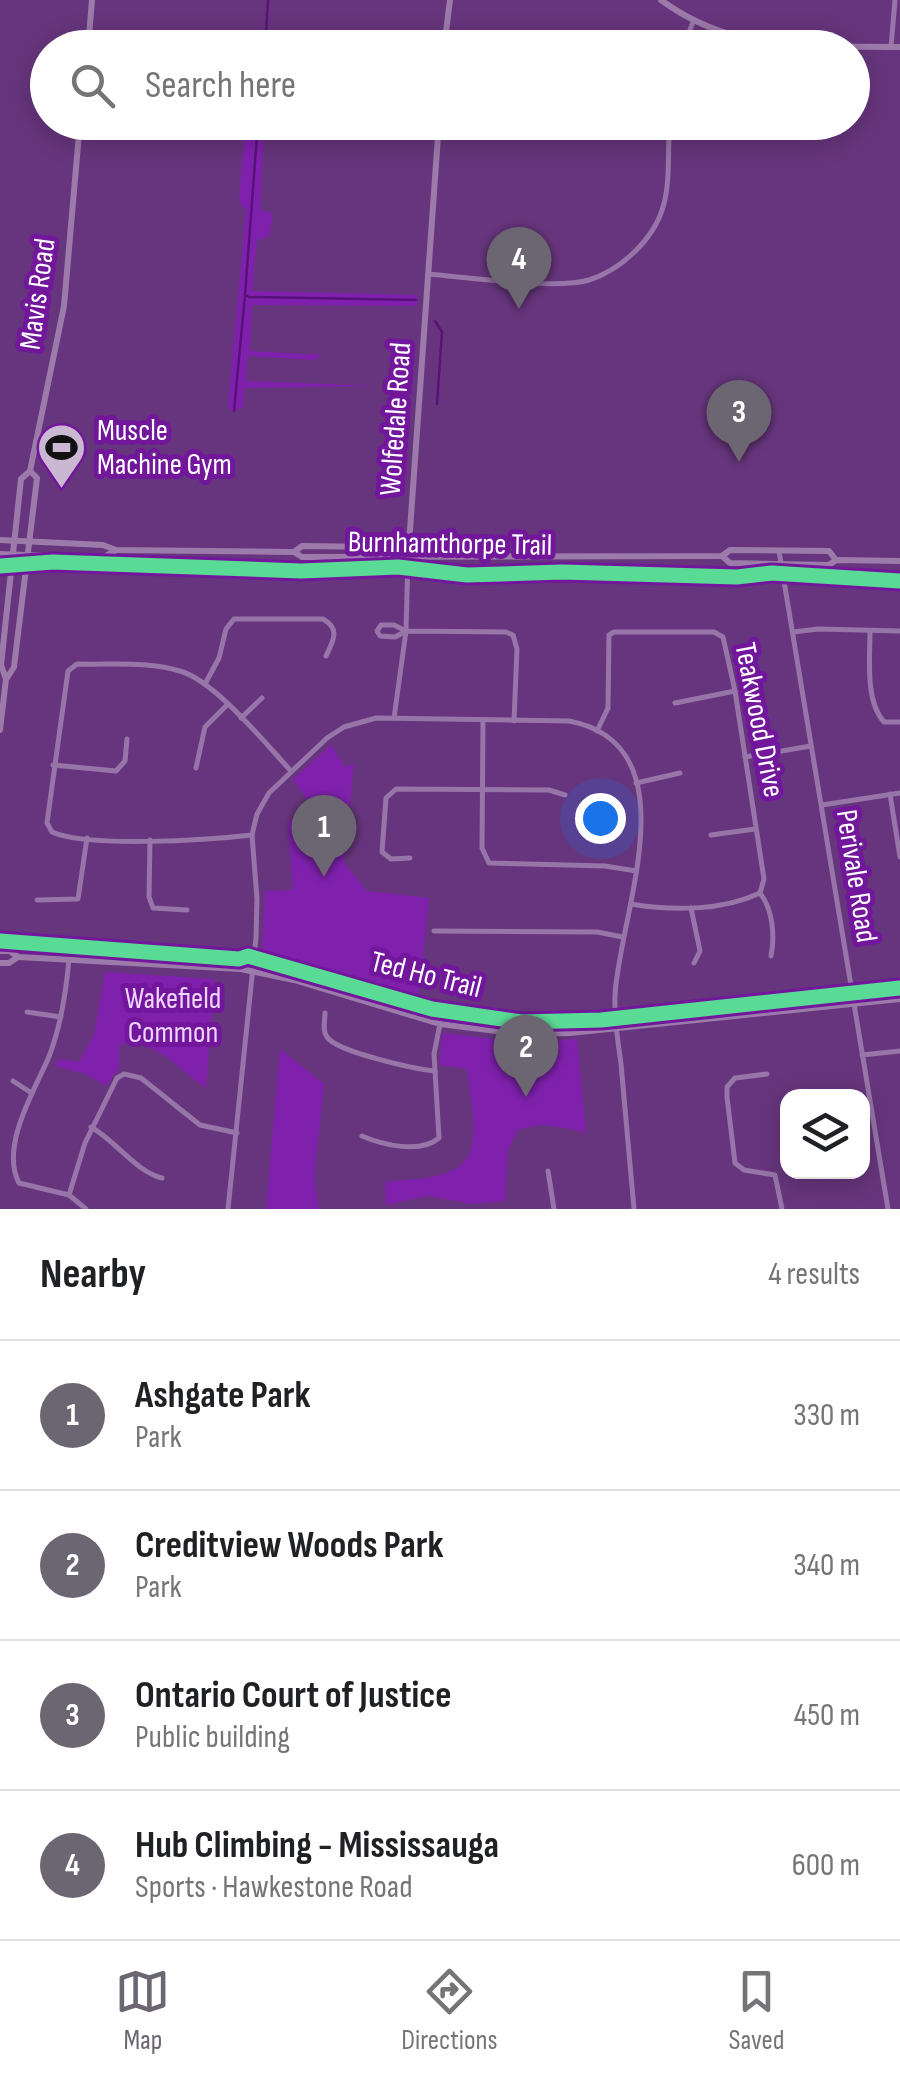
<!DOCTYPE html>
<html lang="en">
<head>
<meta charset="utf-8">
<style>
	:root { --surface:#fff; --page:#f2f2f2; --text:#202124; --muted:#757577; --line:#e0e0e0; --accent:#6c6572 }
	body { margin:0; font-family:"Sofia Sans Condensed",sans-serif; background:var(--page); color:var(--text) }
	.controls { position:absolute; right:30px; bottom:30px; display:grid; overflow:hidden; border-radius:20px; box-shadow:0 5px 25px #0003 }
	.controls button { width:90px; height:90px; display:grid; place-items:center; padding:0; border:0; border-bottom:2px solid var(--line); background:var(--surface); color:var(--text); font:50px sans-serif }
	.you { position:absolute; left:600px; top:818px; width:35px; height:35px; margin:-25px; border:8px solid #fff; border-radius:50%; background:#1a73e8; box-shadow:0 0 0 15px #1a73e833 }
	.badge { display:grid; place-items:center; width:65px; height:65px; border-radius:50%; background:var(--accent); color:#fff; font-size:32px; font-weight:700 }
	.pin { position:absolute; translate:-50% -82px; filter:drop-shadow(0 2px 5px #0008) }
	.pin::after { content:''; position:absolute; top:52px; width:35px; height:30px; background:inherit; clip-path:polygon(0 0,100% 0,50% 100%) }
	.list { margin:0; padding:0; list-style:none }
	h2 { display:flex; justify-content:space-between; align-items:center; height:130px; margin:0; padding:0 40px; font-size:42px }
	h2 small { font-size:32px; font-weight:400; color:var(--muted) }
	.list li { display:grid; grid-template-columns:65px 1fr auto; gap:30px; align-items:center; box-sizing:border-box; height:150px; padding:0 40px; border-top:2px solid var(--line) }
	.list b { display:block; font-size:38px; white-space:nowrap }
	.list p { margin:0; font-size:32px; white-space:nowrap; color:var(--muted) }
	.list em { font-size:32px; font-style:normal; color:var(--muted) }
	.icon { flex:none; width:55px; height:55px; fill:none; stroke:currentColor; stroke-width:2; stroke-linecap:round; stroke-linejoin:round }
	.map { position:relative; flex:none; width:900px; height:1209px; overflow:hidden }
	.search { position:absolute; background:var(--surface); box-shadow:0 5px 25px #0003; left:30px; right:30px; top:30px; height:110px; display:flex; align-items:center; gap:25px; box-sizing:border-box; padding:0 35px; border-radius:55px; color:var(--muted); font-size:38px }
	.sheet { height:730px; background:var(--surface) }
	nav { display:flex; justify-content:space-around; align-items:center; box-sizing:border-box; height:140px; border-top:2px solid var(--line); background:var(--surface); font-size:28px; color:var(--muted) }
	nav a { display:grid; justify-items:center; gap:5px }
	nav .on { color:var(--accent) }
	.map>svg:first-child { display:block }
	.green { fill:#8021ae }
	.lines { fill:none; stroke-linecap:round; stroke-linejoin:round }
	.stream { stroke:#591279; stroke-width:2.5 }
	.street { stroke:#9775a8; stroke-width:5 }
	.secondary { stroke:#9c7bab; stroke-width:6 }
	.cycleway-casing { stroke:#72169c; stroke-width:21 }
	.cycleway { stroke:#5adb95; stroke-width:15 }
	.labels { text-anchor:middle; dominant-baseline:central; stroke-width:10; stroke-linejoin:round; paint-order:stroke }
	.street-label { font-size:30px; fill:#fff; stroke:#72169c }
	.poi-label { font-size:30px; fill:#fff; stroke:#72169c; text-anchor:start }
	.park-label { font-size:30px; fill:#efd4fd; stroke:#72169c }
</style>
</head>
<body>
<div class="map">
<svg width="900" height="1209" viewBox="0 0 900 1209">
	<rect width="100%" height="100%" fill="#67357d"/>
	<g class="green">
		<polygon points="253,123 264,123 260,210 273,213 269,237 257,240 252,291 418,295 417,306 252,305 250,351 321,355 315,360 247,356 246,381 376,386 244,388 243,408 231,411 228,405 246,210 239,202 244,140 196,132 96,131 97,127 252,127"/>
		<polygon points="331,745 345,767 354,763 344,863 367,891 429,898 418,1002 262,958 265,891 293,890 288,823 308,801 293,779"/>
		<path d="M105,972L214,979L206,1088C178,1070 156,1037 119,1045V1068L106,1086L86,1074L55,1066L59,1059L79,1062L94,1035Z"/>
		<path d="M443,1033L518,1042L577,1039L586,1133C562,1127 542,1121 518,1130L508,1150L505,1201L472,1204L428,1196L386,1205L385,1182C404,1179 431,1180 449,1172C488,1158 470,1101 467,1069L439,1065Z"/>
		<polygon points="280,1049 324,1084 314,1178 319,1209 266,1209"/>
	</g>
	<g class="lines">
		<g class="stream">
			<polyline points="265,48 268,0"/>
			<polyline points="258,122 245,295 249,297 416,300"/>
			<polyline points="435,321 442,332 437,404"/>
			<polyline points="234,411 245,295"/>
		</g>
		<g class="street">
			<polyline points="891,47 895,0"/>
			<polyline points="683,48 693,22"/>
			<path d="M428,274C466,277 556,290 589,280C621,270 654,239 663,207C671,181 667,149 670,122"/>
			<polyline points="779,551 888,1209"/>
			<polyline points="406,631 395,637 380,636 377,631 381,625 394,625 406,631 506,632 513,635 517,649 514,721"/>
			<path d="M870,631C870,658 865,701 884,722H900"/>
			<polyline points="793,632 818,629 900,631"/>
			<path d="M205,684L219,658L226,629L234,619H323C341,629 333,641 326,656"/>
			<polyline points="675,703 735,691"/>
			<polyline points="241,718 262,698"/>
			<polyline points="394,718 406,631 408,558"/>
			<polyline points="483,722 482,848 489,863 605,866 636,871"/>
			<polyline points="597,731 608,708 609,635 614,632 714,632 723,637 735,691 764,879 760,893"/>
			<polyline points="745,757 811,746"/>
			<polyline points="53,765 116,771 125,761 127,739"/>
			<polyline points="196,768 205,727 227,705"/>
			<polyline points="636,783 680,773"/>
			<polyline points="890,794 900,857"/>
			<polyline points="822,805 900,793"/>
			<path d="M252,835C209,840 88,848 52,832L47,823L68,671L77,664C111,665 148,661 180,671C215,681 265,743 291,771"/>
			<polyline points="711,835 755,829"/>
			<polyline points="150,840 149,897 153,908 187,910"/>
			<polyline points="410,858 391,859 382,852 386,798 396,789 549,790 565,795"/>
			<path d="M760,893C773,910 775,936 771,956"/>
			<polyline points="37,900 78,899 87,838"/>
			<path d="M631,904C672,911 722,911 760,893"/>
			<polyline points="691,908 700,951 694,963"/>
			<polyline points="434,931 597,932 623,937"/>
			<path d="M69,959C66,993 61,1027 48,1059C34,1091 0,1147 19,1183L69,1195L86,1209"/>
			<polyline points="27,1012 61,1017"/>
			<path d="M325,1013C325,1021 322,1030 327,1037C337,1052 415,1069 435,1071"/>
			<polyline points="862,1055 900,1051"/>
			<polyline points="767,1074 735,1078 727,1087 727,1097 735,1163 744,1170 775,1175 782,1209"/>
			<polyline points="13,1081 30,1092"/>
			<path d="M91,1127C116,1141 135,1171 162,1178"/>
			<path d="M362,1136C383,1145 420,1154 439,1138L434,1054L440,1024"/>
			<polyline points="548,1171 554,1209"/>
			<polyline points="69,1195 85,1143 117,1078 124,1074 141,1078 200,1125 237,1133"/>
			<path d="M228,1209L256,938L257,899L252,835L257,814L269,793L327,738L344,727L376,718L569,721C695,745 618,917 615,996C614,1018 618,1042 621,1064C625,1113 630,1161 634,1209"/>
		</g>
		<g class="secondary">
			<path d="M661,0C736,55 812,45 900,47"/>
			<polyline points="88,48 92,0"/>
			<polyline points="444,48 450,0"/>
			<polyline points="0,540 103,545 116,550 294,552 302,557 722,556 730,550 829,551 836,560"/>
			<polyline points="294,552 302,546 459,548 470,554"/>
			<polyline points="0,554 102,558 115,551"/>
			<polyline points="722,556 730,563 829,565 836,560 900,561"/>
			<polyline points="408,558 439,122"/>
			<polyline points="7,678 14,667 37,478 30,471"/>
			<polyline points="0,730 6,679 1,665 21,479 30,471 64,306 80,122"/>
			<polyline points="0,951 10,951 18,957 241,969 294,980 440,1024 520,1034 570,1033 900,999"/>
			<polyline points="0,963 9,963 18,957"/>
		</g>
		<defs>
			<g id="cycleway">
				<polyline points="0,566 53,562 301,571 398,567 467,575 562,572 737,577 772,573 900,581"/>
				<polyline points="0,941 239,959 248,956 432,1009 522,1022 601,1020 900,988"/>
			</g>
		</defs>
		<use href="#cycleway" class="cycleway-casing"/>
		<use href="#cycleway" class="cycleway"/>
	</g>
	<defs>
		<symbol id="stadium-pin" viewBox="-11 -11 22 30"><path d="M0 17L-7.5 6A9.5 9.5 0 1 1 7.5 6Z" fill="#cab8d2" stroke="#72169c"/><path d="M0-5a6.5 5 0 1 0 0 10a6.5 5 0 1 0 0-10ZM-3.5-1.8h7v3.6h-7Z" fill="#111"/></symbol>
	</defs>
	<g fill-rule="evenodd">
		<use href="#stadium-pin" x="34" y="420" width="55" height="75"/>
	</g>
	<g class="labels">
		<g class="street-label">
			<text transform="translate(38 294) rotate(-82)">Mavis Road</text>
			<text transform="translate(396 419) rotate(-86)">Wolfedale Road</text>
			<text transform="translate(450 544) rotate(1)">Burnhamthorpe Trail</text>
			<text transform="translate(759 720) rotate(79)">Teakwood Drive</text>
			<text transform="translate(856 876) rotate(81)">Perivale Road</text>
			<text transform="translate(426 975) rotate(14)">Ted Ho Trail</text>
		</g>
		<g class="poi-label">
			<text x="97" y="431">Muscle<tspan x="97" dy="34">Machine Gym</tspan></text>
		</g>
		<g class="park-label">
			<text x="173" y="999">Wakefield<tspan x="173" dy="34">Common</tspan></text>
		</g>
	</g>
</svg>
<div class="controls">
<button><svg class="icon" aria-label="layers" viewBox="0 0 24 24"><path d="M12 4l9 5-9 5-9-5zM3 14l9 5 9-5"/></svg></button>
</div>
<div class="you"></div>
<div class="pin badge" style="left:324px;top:877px">1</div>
<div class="pin badge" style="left:526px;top:1097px">2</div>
<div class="pin badge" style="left:739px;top:462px">3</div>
<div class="pin badge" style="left:519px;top:309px">4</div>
<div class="search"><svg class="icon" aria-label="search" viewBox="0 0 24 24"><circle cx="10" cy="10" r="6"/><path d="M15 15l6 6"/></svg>Search here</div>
</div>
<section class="sheet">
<h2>Nearby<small>4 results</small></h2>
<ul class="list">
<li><span class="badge">1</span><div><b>Ashgate Park</b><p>Park</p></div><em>330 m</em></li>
<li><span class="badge">2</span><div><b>Creditview Woods Park</b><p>Park</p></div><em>340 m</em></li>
<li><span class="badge">3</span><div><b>Ontario Court of Justice</b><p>Public building</p></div><em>450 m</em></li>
<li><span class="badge">4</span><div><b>Hub Climbing - Mississauga</b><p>Sports · Hawkestone Road</p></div><em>600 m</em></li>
</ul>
</section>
<nav>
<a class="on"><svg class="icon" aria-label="map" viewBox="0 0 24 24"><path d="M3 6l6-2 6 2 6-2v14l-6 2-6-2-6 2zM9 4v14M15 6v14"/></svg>Map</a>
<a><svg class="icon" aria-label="directions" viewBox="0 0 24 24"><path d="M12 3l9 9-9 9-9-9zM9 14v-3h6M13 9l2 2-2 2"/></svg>Directions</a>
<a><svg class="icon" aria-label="saved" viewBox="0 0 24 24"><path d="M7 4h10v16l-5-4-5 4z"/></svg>Saved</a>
</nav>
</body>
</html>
